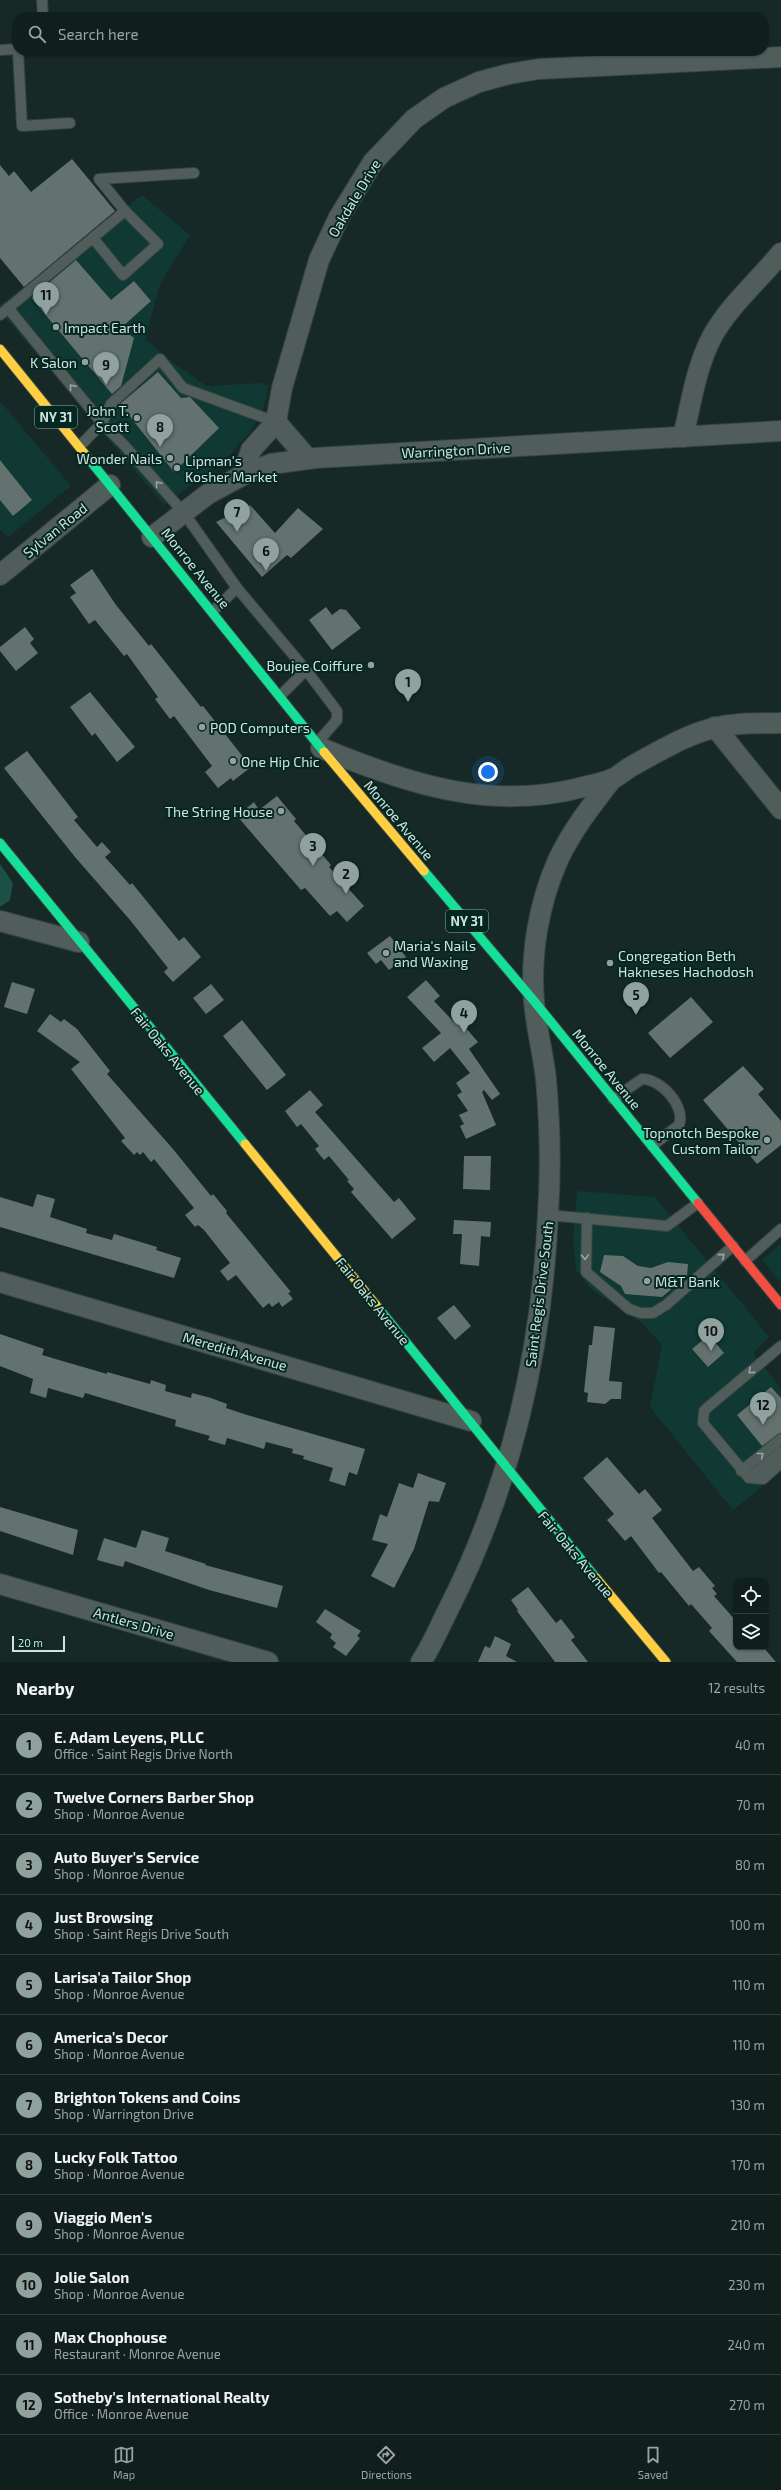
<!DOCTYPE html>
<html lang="en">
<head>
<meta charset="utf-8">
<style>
	:root { --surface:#111f1c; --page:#1a2725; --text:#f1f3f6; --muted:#9ca2a3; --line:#303d3b; --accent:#8fa29e }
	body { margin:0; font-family:"Exo 2",sans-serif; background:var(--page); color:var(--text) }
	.controls { position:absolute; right:12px; bottom:12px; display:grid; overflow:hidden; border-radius:8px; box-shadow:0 1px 3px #0004 }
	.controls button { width:36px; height:36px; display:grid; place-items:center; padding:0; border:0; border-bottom:1px solid var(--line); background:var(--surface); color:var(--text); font:20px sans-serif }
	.scale { position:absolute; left:12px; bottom:10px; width:53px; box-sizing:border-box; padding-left:4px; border:2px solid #d0e3de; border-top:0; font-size:11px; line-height:14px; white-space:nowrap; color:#d0e3de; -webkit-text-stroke:3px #042721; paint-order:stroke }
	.you { position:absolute; left:488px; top:772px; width:14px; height:14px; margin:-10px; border:3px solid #fff; border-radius:50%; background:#1a73e8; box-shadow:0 0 0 6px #1a73e833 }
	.badge { display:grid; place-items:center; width:26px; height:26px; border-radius:50%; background:var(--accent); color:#111; font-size:13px; font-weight:700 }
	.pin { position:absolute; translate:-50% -33px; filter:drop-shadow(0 1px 2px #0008) }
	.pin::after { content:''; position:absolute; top:21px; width:14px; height:12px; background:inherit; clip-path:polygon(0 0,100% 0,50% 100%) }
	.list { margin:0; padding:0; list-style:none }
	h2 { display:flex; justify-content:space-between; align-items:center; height:52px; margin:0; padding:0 16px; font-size:17px }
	h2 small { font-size:13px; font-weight:400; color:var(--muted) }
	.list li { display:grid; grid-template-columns:26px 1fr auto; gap:12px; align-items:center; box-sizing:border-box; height:60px; padding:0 16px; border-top:1px solid var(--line) }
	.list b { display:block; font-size:15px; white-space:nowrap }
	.list p { margin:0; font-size:13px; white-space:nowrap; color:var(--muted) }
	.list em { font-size:13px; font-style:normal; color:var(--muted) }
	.icon { flex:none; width:22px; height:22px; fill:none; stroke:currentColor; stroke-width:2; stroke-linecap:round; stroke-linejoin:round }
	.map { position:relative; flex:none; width:781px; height:1662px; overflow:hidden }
	.search { position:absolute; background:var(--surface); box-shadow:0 1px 3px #0004; left:12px; right:12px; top:12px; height:44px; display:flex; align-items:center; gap:10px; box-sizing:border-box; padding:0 14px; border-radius:16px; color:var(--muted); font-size:15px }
	.sheet { height:772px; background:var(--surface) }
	nav { display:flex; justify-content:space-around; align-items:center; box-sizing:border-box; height:56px; border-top:1px solid var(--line); background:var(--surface); font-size:11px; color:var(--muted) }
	nav a { display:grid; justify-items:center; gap:2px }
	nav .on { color:var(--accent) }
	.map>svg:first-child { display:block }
	.built { fill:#0f3932 }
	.green { fill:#1a5046 }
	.building { fill:#63726f }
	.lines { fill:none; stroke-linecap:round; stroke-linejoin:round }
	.lane-casing { stroke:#364440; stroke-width:12 }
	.street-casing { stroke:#364440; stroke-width:22 }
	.fast-casing { stroke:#364440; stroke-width:11 }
	.slow-casing { stroke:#364440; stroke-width:11 }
	.jam-casing { stroke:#364440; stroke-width:11 }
	.lane { stroke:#505d5a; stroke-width:10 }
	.street { stroke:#505d5a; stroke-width:20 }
	.fast { stroke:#16e098; stroke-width:9 }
	.slow { stroke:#ffcf43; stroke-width:9 }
	.jam { stroke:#f24e42; stroke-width:9 }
	.oneway { stroke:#96a7a3 }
	.poi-dot { fill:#8fa29e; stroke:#042721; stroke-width:1.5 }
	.labels { text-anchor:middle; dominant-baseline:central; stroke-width:4; stroke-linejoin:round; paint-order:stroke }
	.shield { fill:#042721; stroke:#93aba5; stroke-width:1 }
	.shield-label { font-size:13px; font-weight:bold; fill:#d0e3de }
	.street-label { font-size:14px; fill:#d0e3de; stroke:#042721 }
	.poi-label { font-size:14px; fill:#d0e3de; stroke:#042721; text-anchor:start }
</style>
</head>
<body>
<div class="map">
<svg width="781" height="1662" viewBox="0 0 781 1662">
	<rect width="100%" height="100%" fill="#172926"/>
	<g class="built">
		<polygon points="142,195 190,235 160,284 145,339 172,362 207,386 261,383 269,386 262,413 250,432 224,461 164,505 0,311 0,305"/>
		<polygon points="0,401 71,486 8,537 0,530"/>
		<polygon points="577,1191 655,1197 769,1337 753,1353 781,1388 781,1471 733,1510 650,1407 662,1345 642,1323 592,1290 576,1270 573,1238"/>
		<polygon points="781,1244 781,1283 762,1260"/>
	</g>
	<polygon class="green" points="0,864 13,883 10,900 0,907"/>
	<g class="building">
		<polygon points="72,159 115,211 24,287 0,258 0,165 9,176 14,171 31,192"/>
		<polygon points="76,260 111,300 134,281 151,301 121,328 134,338 121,386 112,394 33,300 32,297"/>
		<polygon points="158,372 181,398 190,397 219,428 174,472 120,404"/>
		<polygon points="0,460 32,500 13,516 0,500"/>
		<polygon points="250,505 275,533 298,508 323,529 291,558 287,555 262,577 216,522"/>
		<polygon points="92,569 116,605 149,646 151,644 201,707 203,706 251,767 233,781 231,778 218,788 205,772 212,766 174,716 170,719 155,699 158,697 127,654 124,656 95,620 89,624 70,597 76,593 70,585"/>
		<polygon points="326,607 332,615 340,609 346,610 361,628 332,650 309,620"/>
		<polygon points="25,627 34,639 30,643 38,653 16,671 0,651 0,647"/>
		<polygon points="90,692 135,747 117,762 95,733 92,736 70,707"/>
		<polygon points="27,751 78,817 74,820 97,847 102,842 111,852 105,857 130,885 132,883 179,941 184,937 201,957 173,982 164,972 168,968 130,920 75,857 4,768"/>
		<polygon points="277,796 296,819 294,821 331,865 329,867 364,906 347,922 337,911 330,916 305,888 301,890 237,816 254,802 259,810"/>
		<polygon points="390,936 406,957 389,970 381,960 376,964 367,953"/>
		<polygon points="426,980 440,996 434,1001 454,1022 458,1019 478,1042 469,1049 500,1094 492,1100 484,1090 482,1092 496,1125 466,1139 460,1126 464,1124 459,1115 468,1111 457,1095 462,1092 456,1083 470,1073 450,1048 434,1062 422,1048 441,1033 407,997"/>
		<polygon points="12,982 35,989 27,1014 4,1007"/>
		<polygon points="211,984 224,1000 206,1014 193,998"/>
		<polygon points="691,997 713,1022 670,1058 648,1033"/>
		<polygon points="50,1014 61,1022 64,1019 77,1029 110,1071 107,1074 173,1149 211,1196 213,1194 227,1211 226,1213 291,1292 288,1293 293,1299 282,1307 279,1302 272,1307 269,1303 263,1308 236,1275 228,1281 220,1271 230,1263 204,1230 198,1225 195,1227 185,1215 194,1208 154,1159 151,1162 143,1152 140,1155 137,1152 134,1155 121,1141 125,1138 71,1069 80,1062 37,1031"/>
		<polygon points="242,1020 286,1075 267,1090 223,1036"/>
		<polygon points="743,1066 764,1089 758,1094 781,1121 781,1145 757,1164 703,1100"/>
		<polygon points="310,1090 323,1105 315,1112 394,1202 399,1198 416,1219 392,1239 351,1192 354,1189 347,1181 349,1180 329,1156 324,1160 315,1149 319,1146 301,1124 297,1127 285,1111"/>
		<polygon points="464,1156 491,1156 490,1190 463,1189"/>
		<polygon points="37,1194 55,1199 50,1217 87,1229 86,1233 112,1240 114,1234 157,1247 156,1250 181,1258 174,1278 0,1227 0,1197 33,1207"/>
		<polygon points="454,1220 491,1222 490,1237 481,1236 479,1266 460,1264 462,1234 453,1234"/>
		<polygon points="604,1255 623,1256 638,1266 651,1268 668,1262 688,1264 687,1276 662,1297 625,1294 621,1286 600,1272"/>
		<polygon points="454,1305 471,1326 455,1340 437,1318"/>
		<polygon points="594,1326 615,1328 609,1381 622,1382 621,1399 611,1399 605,1404 587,1402 588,1393 584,1392 589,1345 592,1345"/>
		<polygon points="0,1334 44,1349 42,1355 107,1374 107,1372 150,1384 151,1380 166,1385 165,1391 191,1398 192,1393 211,1398 227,1404 226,1408 247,1415 365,1449 357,1475 349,1472 345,1486 329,1481 333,1468 303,1459 304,1456 292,1453 293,1449 266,1442 264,1449 227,1438 225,1445 208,1440 210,1436 175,1426 176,1420 85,1393 83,1398 48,1388 46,1398 30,1393 33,1379 0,1366"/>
		<polygon points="709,1335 724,1353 708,1367 692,1349"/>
		<polygon points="771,1387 781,1398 781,1433 762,1446 737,1415"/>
		<polygon points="607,1457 639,1494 645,1489 662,1510 652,1518 693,1571 699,1567 715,1586 712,1588 717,1594 714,1596 736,1621 736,1647 763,1647 776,1662 737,1662 709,1631 712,1628 691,1604 689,1606 661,1572 659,1573 631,1536 625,1541 607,1520 614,1514 583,1478"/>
		<polygon points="418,1473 446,1483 439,1502 429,1501 414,1549 394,1588 371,1576 388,1544 372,1540 380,1514 387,1517 399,1483 413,1488"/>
		<polygon points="0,1507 78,1530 73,1555 0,1531"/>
		<polygon points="142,1530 169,1538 165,1551 206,1564 205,1565 283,1586 277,1608 209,1590 125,1561 123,1567 97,1560 104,1538 136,1548"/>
		<polygon points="528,1587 556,1623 561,1619 575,1637 571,1640 588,1662 555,1662 517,1611 518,1610 511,1600"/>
		<polygon points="325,1609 361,1631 357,1636 360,1638 346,1656 333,1647 336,1643 330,1638 332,1634 316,1622"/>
		<polygon points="495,1636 511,1644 506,1656 517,1662 478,1662 485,1646 490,1648"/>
	</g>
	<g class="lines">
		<defs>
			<g id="lane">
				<polyline points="42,0 43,17"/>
				<polyline points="0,50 17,49"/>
				<polyline points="18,51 22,126 70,123"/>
				<polyline points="93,238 123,275 158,244 125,211"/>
				<polyline points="8,308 102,423 124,445 184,513 237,588 213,611"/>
				<polyline points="0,315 125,211 99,179 194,173"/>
				<polyline points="80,446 102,423 111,404 160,359 183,388 276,422"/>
				<polyline points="237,588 306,670 280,696"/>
				<polyline points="306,670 337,711 337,720 317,743"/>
				<path d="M613,1099L642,1079C661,1079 686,1106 679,1125L652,1146"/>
				<polyline points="548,1215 667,1226 698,1203"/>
				<polyline points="587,1218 586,1272 629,1309 641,1313 653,1313 666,1305 733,1246"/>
				<polyline points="745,1261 781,1229"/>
				<polyline points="781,1346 708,1407 704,1411 703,1423 749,1478 763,1479 781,1463"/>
				<polyline points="741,1471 781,1439"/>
				<polyline points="749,1478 781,1452"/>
			</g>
			<g id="street">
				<polyline points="276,422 308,459"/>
				<path d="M683,437C691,404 696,366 713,335C730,305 759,280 781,253"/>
				<polyline points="243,475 251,450 276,422 282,388 319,260 339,217 373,162 414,119 444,98 479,82 509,74 539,69 781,57"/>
				<polyline points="152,537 208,494 243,475 271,464 315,458 781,431"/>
				<polyline points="0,575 110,485"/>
				<polyline points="715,727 781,809"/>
				<path d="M321,748C405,783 491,812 583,787C592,785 603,783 612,779C619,776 625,770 632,766C658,752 685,735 714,728C735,722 760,724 781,723"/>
				<polyline points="0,921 79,942"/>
				<polyline points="0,1282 471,1421"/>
				<polyline points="0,1584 268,1662"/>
				<path d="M421,1662C432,1645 440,1626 449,1608C511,1486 542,1350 548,1214C551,1169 550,1124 546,1079C543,1053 536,1027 534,1001C530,954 539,903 558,860C572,830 592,805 612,779"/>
			</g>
			<g id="fast">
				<polyline points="84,453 324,752"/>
				<polyline points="0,843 245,1144"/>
				<polyline points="424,871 534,1001 698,1203"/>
				<polyline points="376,1305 596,1578"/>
			</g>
			<g id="slow">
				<polyline points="0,349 84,453"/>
				<polyline points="324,752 424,871"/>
				<polyline points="245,1144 376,1305"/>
				<polyline points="596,1578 666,1662"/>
			</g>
			<polyline id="jam" points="698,1203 781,1305"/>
		</defs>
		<use href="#lane" class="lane-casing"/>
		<use href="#street" class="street-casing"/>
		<use href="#fast" class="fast-casing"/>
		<use href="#slow" class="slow-casing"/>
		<use href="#jam" class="jam-casing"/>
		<use href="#lane" class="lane"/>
		<use href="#street" class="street"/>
		<use href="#fast" class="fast"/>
		<use href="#slow" class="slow"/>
		<use href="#jam" class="jam"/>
	</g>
	<defs><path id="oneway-chevron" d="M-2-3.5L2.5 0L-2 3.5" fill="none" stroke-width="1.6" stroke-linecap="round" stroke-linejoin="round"/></defs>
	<g class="oneway">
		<use href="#oneway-chevron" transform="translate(72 387) rotate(-129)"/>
		<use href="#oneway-chevron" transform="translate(158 484) rotate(-131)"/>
		<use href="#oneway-chevron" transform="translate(722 1256) rotate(-41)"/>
		<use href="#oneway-chevron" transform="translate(585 1257) rotate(88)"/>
		<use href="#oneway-chevron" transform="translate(751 1371) rotate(140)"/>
		<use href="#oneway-chevron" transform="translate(761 1455) rotate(-39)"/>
	</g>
	<g class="poi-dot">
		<circle cx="56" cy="327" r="4"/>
		<circle cx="85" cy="362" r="4"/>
		<circle cx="137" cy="418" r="4"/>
		<circle cx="170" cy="458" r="4"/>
		<circle cx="177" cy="468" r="4"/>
		<circle cx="371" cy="665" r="4"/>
		<circle cx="202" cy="727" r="4"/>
		<circle cx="233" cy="761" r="4"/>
		<circle cx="281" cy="811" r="4"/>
		<circle cx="386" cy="953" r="4"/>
		<circle cx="610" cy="963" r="4"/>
		<circle cx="767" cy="1140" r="4"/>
		<circle cx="647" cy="1281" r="4"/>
	</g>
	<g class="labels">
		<g class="shield">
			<rect x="35" y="406" width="42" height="22" rx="3"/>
			<rect x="446" y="910" width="42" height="22" rx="3"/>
		</g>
		<g class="shield-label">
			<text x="56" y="417">NY 31</text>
			<text x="467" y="921">NY 31</text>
		</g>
		<g class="street-label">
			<text transform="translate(354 198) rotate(-59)">Oakdale Drive</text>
			<text transform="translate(456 450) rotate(-3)">Warrington Drive</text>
			<text transform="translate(55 530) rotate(-39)">Sylvan Road</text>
			<text transform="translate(196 568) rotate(51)">Monroe Avenue</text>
			<text transform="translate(399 820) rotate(50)">Monroe Avenue</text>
			<text transform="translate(168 1051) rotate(51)">Fair Oaks Avenue</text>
			<text transform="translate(607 1069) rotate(51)">Monroe Avenue</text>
			<text transform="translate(539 1294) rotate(-83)">Saint Regis Drive South</text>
			<text transform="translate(373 1301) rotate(51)">Fair Oaks Avenue</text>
			<text transform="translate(235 1351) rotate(16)">Meredith Avenue</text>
			<text transform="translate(576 1554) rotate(50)">Fair Oaks Avenue</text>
			<text transform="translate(134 1623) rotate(16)">Antlers Drive</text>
		</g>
		<g class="poi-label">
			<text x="64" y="327">Impact Earth</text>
			<text x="77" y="362" text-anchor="end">K Salon</text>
			<text x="129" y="410" text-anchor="end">John T.<tspan x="129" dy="16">Scott</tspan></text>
			<text x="162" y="458" text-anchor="end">Wonder Nails</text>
			<text x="185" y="460">Lipman's<tspan x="185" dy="16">Kosher Market</tspan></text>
			<text x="363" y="665" text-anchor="end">Boujee Coiffure</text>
			<text x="210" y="727">POD Computers</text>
			<text x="241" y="761">One Hip Chic</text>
			<text x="273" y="811" text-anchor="end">The String House</text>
			<text x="394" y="945">Maria's Nails<tspan x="394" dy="16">and Waxing</tspan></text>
			<text x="618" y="955">Congregation Beth<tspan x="618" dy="16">Hakneses Hachodosh</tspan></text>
			<text x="759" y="1132" text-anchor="end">Topnotch Bespoke<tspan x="759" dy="16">Custom Tailor</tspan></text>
			<text x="655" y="1281">M&amp;T Bank</text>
		</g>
	</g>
</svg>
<div class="controls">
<button><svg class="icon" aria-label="locate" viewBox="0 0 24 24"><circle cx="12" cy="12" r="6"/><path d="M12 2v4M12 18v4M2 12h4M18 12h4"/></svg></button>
<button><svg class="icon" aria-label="layers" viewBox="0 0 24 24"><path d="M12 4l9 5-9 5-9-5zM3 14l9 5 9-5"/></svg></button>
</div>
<div class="scale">20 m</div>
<div class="you"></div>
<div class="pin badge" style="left:408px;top:702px">1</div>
<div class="pin badge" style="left:346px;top:894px">2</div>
<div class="pin badge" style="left:313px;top:866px">3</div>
<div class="pin badge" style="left:464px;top:1033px">4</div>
<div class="pin badge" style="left:636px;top:1015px">5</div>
<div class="pin badge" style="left:266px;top:571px">6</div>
<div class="pin badge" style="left:237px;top:532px">7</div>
<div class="pin badge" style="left:160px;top:447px">8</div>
<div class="pin badge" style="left:106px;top:385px">9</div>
<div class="pin badge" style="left:711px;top:1351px">10</div>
<div class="pin badge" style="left:46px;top:315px">11</div>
<div class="pin badge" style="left:763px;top:1425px">12</div>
<div class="search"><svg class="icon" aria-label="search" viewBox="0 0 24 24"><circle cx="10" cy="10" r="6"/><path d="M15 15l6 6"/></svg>Search here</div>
</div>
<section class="sheet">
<h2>Nearby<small>12 results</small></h2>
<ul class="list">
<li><span class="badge">1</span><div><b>E. Adam Leyens, PLLC</b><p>Office · Saint Regis Drive North</p></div><em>40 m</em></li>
<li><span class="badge">2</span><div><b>Twelve Corners Barber Shop</b><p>Shop · Monroe Avenue</p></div><em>70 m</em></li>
<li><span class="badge">3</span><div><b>Auto Buyer's Service</b><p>Shop · Monroe Avenue</p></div><em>80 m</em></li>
<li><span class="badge">4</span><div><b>Just Browsing</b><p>Shop · Saint Regis Drive South</p></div><em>100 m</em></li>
<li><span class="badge">5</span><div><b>Larisa'a Tailor Shop</b><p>Shop · Monroe Avenue</p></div><em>110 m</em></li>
<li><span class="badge">6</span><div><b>America's Decor</b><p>Shop · Monroe Avenue</p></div><em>110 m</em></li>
<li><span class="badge">7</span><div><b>Brighton Tokens and Coins</b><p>Shop · Warrington Drive</p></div><em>130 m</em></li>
<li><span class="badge">8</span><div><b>Lucky Folk Tattoo</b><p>Shop · Monroe Avenue</p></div><em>170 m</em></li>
<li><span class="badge">9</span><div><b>Viaggio Men's</b><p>Shop · Monroe Avenue</p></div><em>210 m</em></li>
<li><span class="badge">10</span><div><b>Jolie Salon</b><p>Shop · Monroe Avenue</p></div><em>230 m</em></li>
<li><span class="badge">11</span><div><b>Max Chophouse</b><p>Restaurant · Monroe Avenue</p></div><em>240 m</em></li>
<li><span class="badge">12</span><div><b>Sotheby's International Realty</b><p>Office · Monroe Avenue</p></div><em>270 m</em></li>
</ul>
</section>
<nav>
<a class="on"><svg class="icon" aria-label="map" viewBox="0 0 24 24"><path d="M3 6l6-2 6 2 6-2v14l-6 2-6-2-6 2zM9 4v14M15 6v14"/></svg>Map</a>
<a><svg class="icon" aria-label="directions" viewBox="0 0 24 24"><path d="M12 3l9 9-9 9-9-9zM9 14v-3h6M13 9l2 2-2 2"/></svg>Directions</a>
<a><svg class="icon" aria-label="saved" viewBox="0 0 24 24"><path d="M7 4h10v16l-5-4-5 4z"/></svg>Saved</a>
</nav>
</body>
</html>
